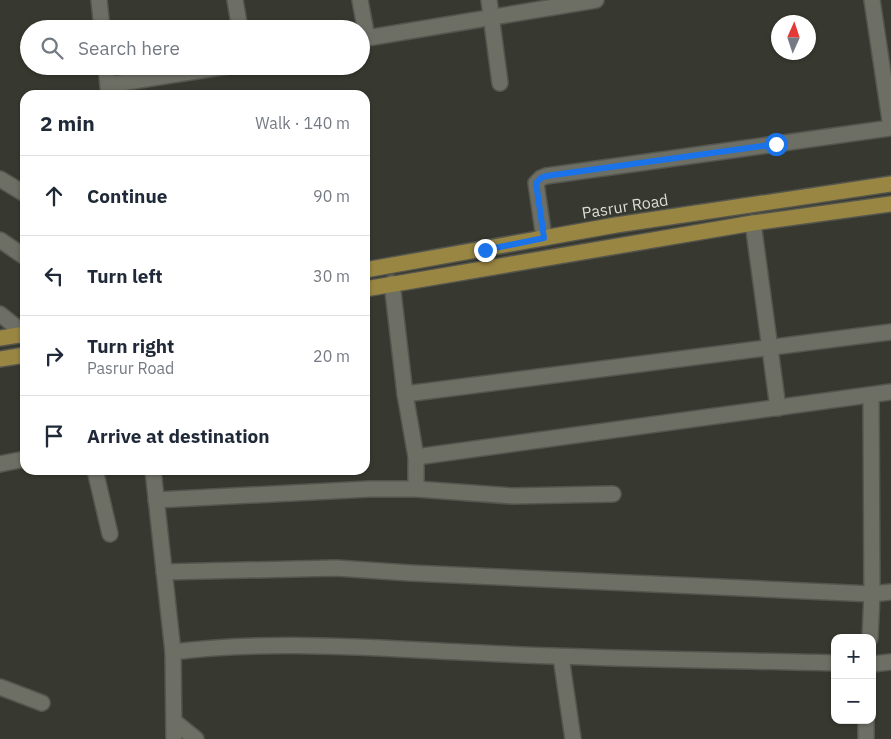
<!DOCTYPE html>
<html lang="en">
<head>
<meta charset="utf-8">
<style>
	:root { --surface:#fff; --page:#f2f2f3; --text:#1f2937; --muted:#747a83; --line:#e0e1e3 }
	body { margin:0; font-family:"IBM Plex Sans",sans-serif; background:var(--page); color:var(--text) }
	.controls { position:absolute; right:15px; bottom:15px; display:grid; overflow:hidden; border-radius:10px; box-shadow:0 1px 4px #0004 }
	.controls button { width:45px; height:45px; display:grid; place-items:center; padding:0; border:0; border-bottom:1px solid var(--line); background:var(--surface); color:var(--text); font:25px sans-serif }
	.compass { position:absolute; left:771px; top:15px; width:45px; height:45px; border-radius:50%; background:var(--surface); box-shadow:0 1px 4px #0004; rotate:3deg }
	.stop { position:absolute; width:15px; height:15px; margin:-11px; border:4px solid #1a73e8; border-radius:50%; background:#fff }
	.stop.end { background:#1a73e8; border-color:#fff; box-shadow:0 1px 5px #0008 }
	.list { margin:0; padding:0; list-style:none }
	h2 { display:flex; justify-content:space-between; align-items:center; height:65px; margin:0; padding:0 20px; font-size:21px }
	h2 small { font-size:16px; font-weight:400; color:var(--muted) }
	.list li { display:grid; grid-template-columns:32px 1fr auto; gap:15px; align-items:center; box-sizing:border-box; height:80px; padding:0 20px; border-top:1px solid var(--line) }
	.list b { display:block; font-size:19px; white-space:nowrap }
	.list p { margin:0; font-size:16px; white-space:nowrap; color:var(--muted) }
	.list em { font-size:16px; font-style:normal; color:var(--muted) }
	.icon { flex:none; width:28px; height:28px; fill:none; stroke:currentColor; stroke-width:2; stroke-linecap:round; stroke-linejoin:round }
	.map { position:relative; flex:none; width:891px; height:739px; overflow:hidden }
	.search { position:absolute; background:var(--surface); box-shadow:0 1px 4px #0004; left:20px; top:20px; width:350px; height:55px; display:flex; align-items:center; gap:12px; box-sizing:border-box; padding:0 18px; border-radius:28px; color:var(--muted); font-size:19px }
	.panel { position:absolute; background:var(--surface); box-shadow:0 1px 4px #0004; left:20px; top:90px; width:350px; height:385px; border-radius:15px }
	.map>svg:first-child { display:block }
	.lines { fill:none; stroke-linecap:round; stroke-linejoin:round }
	.minor-casing { stroke:#54554d; stroke-width:18 }
	.major-casing { stroke:#54554d; stroke-width:18 }
	.minor { stroke:#6d6f65; stroke-width:15 }
	.major { stroke:#998643; stroke-width:15 }
	.route { stroke:#1a73e8; stroke-width:6 }
	.labels { text-anchor:middle; dominant-baseline:central; stroke-width:5; stroke-linejoin:round; paint-order:stroke }
	.street-label { font-size:16px; fill:#dcddd7; stroke:#373930 }
</style>
</head>
<body>
<div class="map">
<svg width="891" height="739" viewBox="0 0 891 739">
	<rect width="100%" height="100%" fill="#373930"/>
	<g class="lines">
		<defs>
			<g id="minor">
				<polyline points="99,0 102,29"/>
				<polyline points="235,0 240,29"/>
				<polyline points="360,0 367,38"/>
				<polyline points="489,0 500,83"/>
				<polyline points="872,0 891,127"/>
				<polyline points="361,39 596,0"/>
				<polyline points="106,66 109,95"/>
				<polyline points="108,85 228,66"/>
				<polyline points="0,179 25,194"/>
				<polyline points="753,223 778,408"/>
				<polyline points="544,238 536,183 541,178 546,176 891,128"/>
				<polyline points="0,240 25,257"/>
				<polyline points="392,283 405,394 416,457 416,489"/>
				<polyline points="0,314 25,334"/>
				<polyline points="405,394 891,332"/>
				<polyline points="416,457 891,392"/>
				<polyline points="0,464 25,459"/>
				<polyline points="95,470 110,534"/>
				<polyline points="153,470 173,652 174,739"/>
				<polyline points="156,500 370,489 416,489 512,496 613,494"/>
				<polyline points="164,572 336,568 410,573 872,594 891,592"/>
				<polyline points="870,638 872,594 871,395"/>
				<path d="M173,652C275,639 380,649 483,653C600,659 717,660 835,663"/>
				<polyline points="561,657 573,739"/>
				<polyline points="872,664 891,662"/>
				<polyline points="0,687 42,703"/>
				<polyline points="175,722 196,739"/>
				<polyline points="866,739 866,720"/>
			</g>
			<g id="major">
				<polyline points="365,270 616,225 891,184"/>
				<polyline points="365,289 753,223 891,204"/>
				<polyline points="0,338 25,334"/>
				<polyline points="0,359 25,355"/>
			</g>
		</defs>
		<use href="#minor" class="minor-casing"/>
		<use href="#major" class="major-casing"/>
		<use href="#minor" class="minor"/>
		<use href="#major" class="major"/>
	</g>
	<g class="lines">
		<polyline class="route" points="485,250 544,238 536,183 541,178 546,176 776,144"/>
	</g>
	<g class="labels">
		<g class="street-label">
			<text transform="translate(625 206) rotate(-9)">Pasrur Road</text>
		</g>
	</g>
</svg>
<div class="controls">
<button>+</button>
<button>−</button>
</div>
<svg class="compass" viewBox="-18 -18 36 36"><path d="M0-13l5 13h-10z" fill="#e53935"/><path d="M0 13l5-13h-10z" fill="#747a83"/></svg>
<div class="stop" style="left:776px;top:144px"></div>
<div class="stop end" style="left:485px;top:250px"></div>
<div class="search"><svg class="icon" aria-label="search" viewBox="0 0 24 24"><circle cx="10" cy="10" r="6"/><path d="M15 15l6 6"/></svg>Search here</div>
<section class="panel">
<h2>2 min<small>Walk · 140 m</small></h2>
<ul class="list">
<li><svg class="icon" aria-label="ahead" viewBox="0 0 24 24"><path d="M12 20V5M6 11l6-6 6 6"/></svg><div><b>Continue</b></div><em>90 m</em></li>
<li><svg class="icon" aria-label="left" viewBox="0 0 24 24"><path d="M17 20v-9H6M10 6l-5 5 5 5"/></svg><div><b>Turn left</b></div><em>30 m</em></li>
<li><svg class="icon" aria-label="right" viewBox="0 0 24 24"><path d="M7 20v-9h11M14 6l5 5-5 5"/></svg><div><b>Turn right</b><p>Pasrur Road</p></div><em>20 m</em></li>
<li><svg class="icon" aria-label="arrive" viewBox="0 0 24 24"><path d="M6 21V4h12l-3 4 3 4H6"/></svg><div><b>Arrive at destination</b></div></li>
</ul>
</section>
</div>
</body>
</html>
